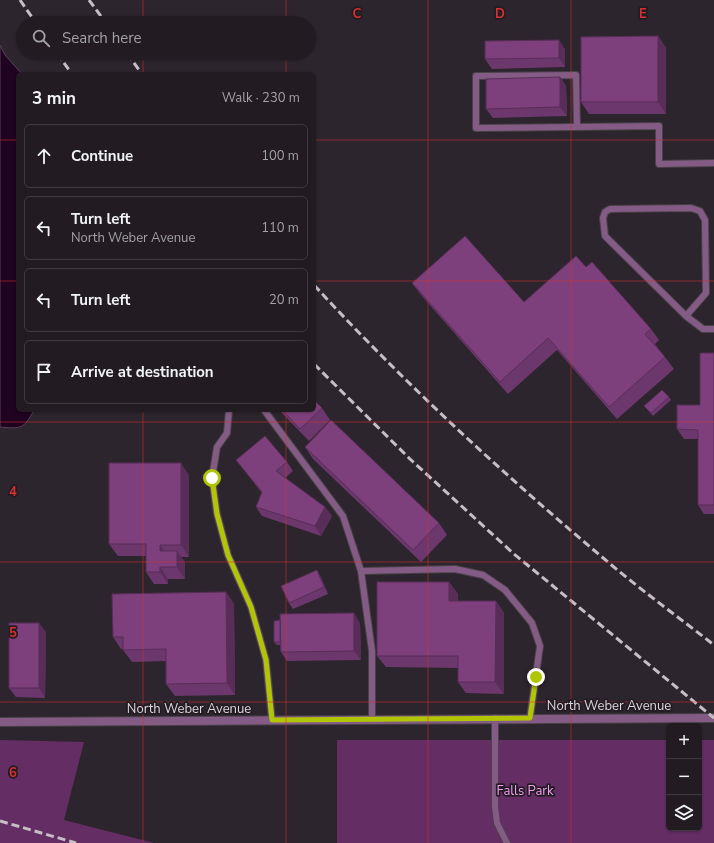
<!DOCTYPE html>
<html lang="en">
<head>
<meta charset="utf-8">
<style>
	:root { --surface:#221c22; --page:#2a252a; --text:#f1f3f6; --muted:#a2a1a5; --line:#3f3a40 }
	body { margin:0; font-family:"Nunito Sans",sans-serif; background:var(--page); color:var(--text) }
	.controls { position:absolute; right:12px; bottom:12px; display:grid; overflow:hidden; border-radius:6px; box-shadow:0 1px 3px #0004 }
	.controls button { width:36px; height:36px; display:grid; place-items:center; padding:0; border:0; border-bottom:1px solid var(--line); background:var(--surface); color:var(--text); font:20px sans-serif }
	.stop { position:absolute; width:12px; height:12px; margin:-9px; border:3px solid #b0c503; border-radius:50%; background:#fff }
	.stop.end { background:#b0c503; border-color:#fff; box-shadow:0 1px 4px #0008 }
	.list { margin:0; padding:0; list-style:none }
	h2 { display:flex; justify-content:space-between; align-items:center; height:52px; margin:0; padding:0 16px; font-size:17px }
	h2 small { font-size:13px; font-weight:400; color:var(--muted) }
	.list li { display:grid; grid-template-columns:26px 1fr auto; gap:12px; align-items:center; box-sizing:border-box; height:64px; margin:0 8px 8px; padding:0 8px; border:1px solid var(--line); border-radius:6px }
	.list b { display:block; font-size:15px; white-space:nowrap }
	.list p { margin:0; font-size:13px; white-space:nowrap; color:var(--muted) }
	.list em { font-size:13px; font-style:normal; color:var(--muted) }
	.icon { flex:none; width:22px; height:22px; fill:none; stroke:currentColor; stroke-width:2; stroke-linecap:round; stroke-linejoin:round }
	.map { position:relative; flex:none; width:714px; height:843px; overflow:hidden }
	.search { position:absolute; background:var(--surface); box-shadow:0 1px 3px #0004; left:16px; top:16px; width:300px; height:44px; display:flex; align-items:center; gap:10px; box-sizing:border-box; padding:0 14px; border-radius:22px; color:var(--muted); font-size:15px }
	.panel { position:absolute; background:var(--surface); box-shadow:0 1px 3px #0004; left:16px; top:72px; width:300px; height:340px; border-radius:6px }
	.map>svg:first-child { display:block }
	.green { fill:#642d64 }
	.water { fill:#1f0320; stroke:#584359 }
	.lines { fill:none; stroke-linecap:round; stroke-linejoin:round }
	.service-casing { stroke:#494249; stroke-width:8 }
	.tertiary-casing { stroke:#494249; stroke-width:10 }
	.service { stroke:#845b84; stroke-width:6 }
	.tertiary { stroke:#845b84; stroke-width:8 }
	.rail { stroke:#c5bfc5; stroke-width:3; stroke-dasharray:8 4; stroke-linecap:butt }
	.wall { fill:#6c376c }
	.shaded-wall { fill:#582d58 }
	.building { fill:#7d407d; stroke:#582d58 }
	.route { stroke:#b0c503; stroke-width:5 }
	.grid { fill:none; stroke:#d63131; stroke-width:1; stroke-opacity:0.55 }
	.labels { text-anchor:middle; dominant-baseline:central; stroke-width:3.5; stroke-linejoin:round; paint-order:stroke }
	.street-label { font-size:13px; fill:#ded8de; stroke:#231c23 }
	.park-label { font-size:13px; fill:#f39df1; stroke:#231c23 }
	.grid-label { font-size:13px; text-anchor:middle; font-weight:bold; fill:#d63131; stroke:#231c23; stroke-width:3.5; stroke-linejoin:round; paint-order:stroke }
</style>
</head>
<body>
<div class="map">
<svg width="714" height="843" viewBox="0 0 714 843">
	<rect width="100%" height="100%" fill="#2d252d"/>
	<g class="green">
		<polygon points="0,740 84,742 64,820 154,843 0,843"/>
		<polygon points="337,740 669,740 669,828 699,828 699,740 714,740 714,843 337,843"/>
	</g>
	<path class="water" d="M0,45L5,55L22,74H18V410H34C24,429 21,429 0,427Z"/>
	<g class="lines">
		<defs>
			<g id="service">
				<polyline points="577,127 576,75 476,76 476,128 659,126 659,164 714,163"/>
				<polyline points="686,316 706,293 705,220 700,211 691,208 610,209 605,212 603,218 605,236 686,316 703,329 714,329"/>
				<polyline points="229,410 227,433 217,447 212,478 217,514 228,555 251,607 266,660 272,720"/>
				<polyline points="264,410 343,516 361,571 372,651 372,719"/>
				<polyline points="361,571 455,569 483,575 505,590 532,623 540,646 530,718"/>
				<polyline points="495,718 495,806 497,823 507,843"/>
			</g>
			<polyline id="tertiary" points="0,722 714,718"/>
		</defs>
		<use href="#service" class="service-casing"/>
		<use href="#tertiary" class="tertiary-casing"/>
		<use href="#service" class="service"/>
		<use href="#tertiary" class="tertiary"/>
		<g class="rail">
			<polyline points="20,0 36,23"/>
			<polyline points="89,0 106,23"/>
			<polyline points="57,53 72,74"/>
			<polyline points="127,53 142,74"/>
			<path d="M314,285C403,382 501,472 602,557C638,588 677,616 714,645"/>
			<polyline points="314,364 410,459 514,554 714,718"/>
			<polyline points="0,821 76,843"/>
		</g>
	</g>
	<g class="wall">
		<polygon points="658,36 666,48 666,114 589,114 581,102"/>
		<polygon points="565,49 565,67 492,69 485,59"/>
		<polygon points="560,77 566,86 567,116 493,118 486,109"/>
		<polygon points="586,267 651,329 659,340 655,344 665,357 674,369 617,419 557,350 508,394 421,295 412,283 524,302"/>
		<polygon points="714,353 714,514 704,514 698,505 698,439 684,439 677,429 700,405"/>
		<polygon points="669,397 671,400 653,416 644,406"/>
		<polygon points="322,408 330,420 309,441 279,410 314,410"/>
		<polygon points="305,447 439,523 447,535 421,562 313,459"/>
		<polygon points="236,460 287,462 293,471 285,478 325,507 332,516 321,536 262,516 256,507 262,493 243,469"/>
		<polygon points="189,475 189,557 181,557 185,562 185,579 168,579 168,584 154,584 146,572 146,556 118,556 109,544"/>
		<polygon points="321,577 328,594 293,609 289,603"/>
		<polygon points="449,582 458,594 458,601 496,601 504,613 504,694 466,693 458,682 458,668 386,667 377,656"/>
		<polygon points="226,592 234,604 235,695 175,696 166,684 166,661 132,662 123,650 123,649 121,649 113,637"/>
		<polygon points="360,623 361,660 287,661 281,652 280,645 277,645 274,642"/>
		<polygon points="46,632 45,698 16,697 9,688"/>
	</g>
	<g class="shaded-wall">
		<polygon points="658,36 666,48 666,114 658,102"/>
		<polygon points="559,40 565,49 565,67 559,58"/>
		<polygon points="560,77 566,86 567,116 560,107"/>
		<polygon points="181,463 189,475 189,557 181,545"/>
		<polygon points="325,507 332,516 321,536 315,526"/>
		<polygon points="160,545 168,557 160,551"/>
		<polygon points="177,551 185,562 185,579 177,567"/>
		<polygon points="160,567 168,579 168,584 160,572"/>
		<polygon points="317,570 321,577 328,594 324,587"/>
		<polygon points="449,582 458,594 457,613 449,601"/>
		<polygon points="226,592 234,604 235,695 227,683"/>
		<polygon points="496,601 504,613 504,694 495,682"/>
		<polygon points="354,613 360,623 361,660 354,651"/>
		<polygon points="39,623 46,632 45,698 39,688"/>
	</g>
	<g class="building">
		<polygon points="658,36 658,102 581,102 581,37"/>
		<polygon points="559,40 559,58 485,59 485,41"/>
		<polygon points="560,77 560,107 486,109 486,79"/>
		<polygon points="465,236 524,302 576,256 586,267 592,262 651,329 645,334 665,357 609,407 548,338 500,382 412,283"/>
		<polygon points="700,353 714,353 714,505 698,505 698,430 677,429 677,405 700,405"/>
		<polygon points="662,390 669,397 651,413 644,406"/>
		<polygon points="314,400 322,408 300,429 282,410 314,410"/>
		<polygon points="331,420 439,523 413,550 305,447"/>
		<polygon points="265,436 287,462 276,471 325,507 315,526 256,507 262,492 236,460"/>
		<polygon points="109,463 181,463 181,545 160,545 160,551 177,551 177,567 160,567 160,572 146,572 146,544 109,544"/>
		<polygon points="317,570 324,587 289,603 281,586"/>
		<polygon points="377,582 449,582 449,601 496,601 495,682 458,682 458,656 377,656"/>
		<polygon points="226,592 227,683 166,684 166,649 123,650 123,637 113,637 112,594"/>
		<polygon points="354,613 354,651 281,652 280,614"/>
		<polygon points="280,620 280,642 274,642 274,621"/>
		<rect x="9" y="623" width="30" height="65"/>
	</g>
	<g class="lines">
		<polyline class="route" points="212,478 217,514 228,555 251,607 266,660 272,720 530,718 536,677"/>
	</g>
	<path class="grid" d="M143,0V23M286,0V23M428,0V843M571,0V843M143,53V74M286,53V74M0,140H18M314,140H714M0,281H18M314,281H714M143,410V843M286,410V843M0,422H714M0,562H714M0,702H714"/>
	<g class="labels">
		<g class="street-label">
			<text x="609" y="706">North Weber Avenue</text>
			<text x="189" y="709">North Weber Avenue</text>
		</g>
		<g class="park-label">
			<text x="525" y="791">Falls Park</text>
		</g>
	</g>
	<g class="grid-label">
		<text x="357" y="18">C</text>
		<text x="500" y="18">D</text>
		<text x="643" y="18">E</text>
		<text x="13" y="496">4</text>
		<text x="13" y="637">5</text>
		<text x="13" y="777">6</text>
	</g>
</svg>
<div class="controls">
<button>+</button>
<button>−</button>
<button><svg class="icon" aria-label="layers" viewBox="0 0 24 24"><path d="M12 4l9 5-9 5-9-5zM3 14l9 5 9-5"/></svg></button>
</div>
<div class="stop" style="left:212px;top:478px"></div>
<div class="stop end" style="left:536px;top:677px"></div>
<div class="search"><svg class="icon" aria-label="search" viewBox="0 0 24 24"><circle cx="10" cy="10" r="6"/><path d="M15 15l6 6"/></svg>Search here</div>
<section class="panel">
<h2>3 min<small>Walk · 230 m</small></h2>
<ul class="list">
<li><svg class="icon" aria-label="ahead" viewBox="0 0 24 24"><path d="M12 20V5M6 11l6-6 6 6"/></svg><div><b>Continue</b></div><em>100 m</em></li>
<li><svg class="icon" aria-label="left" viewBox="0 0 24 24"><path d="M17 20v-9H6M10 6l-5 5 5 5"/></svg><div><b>Turn left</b><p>North Weber Avenue</p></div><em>110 m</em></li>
<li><svg class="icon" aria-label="left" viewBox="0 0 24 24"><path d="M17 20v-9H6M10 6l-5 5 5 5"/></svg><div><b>Turn left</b></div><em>20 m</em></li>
<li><svg class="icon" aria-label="arrive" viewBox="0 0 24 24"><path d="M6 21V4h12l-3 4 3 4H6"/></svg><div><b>Arrive at destination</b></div></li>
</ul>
</section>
</div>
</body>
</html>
